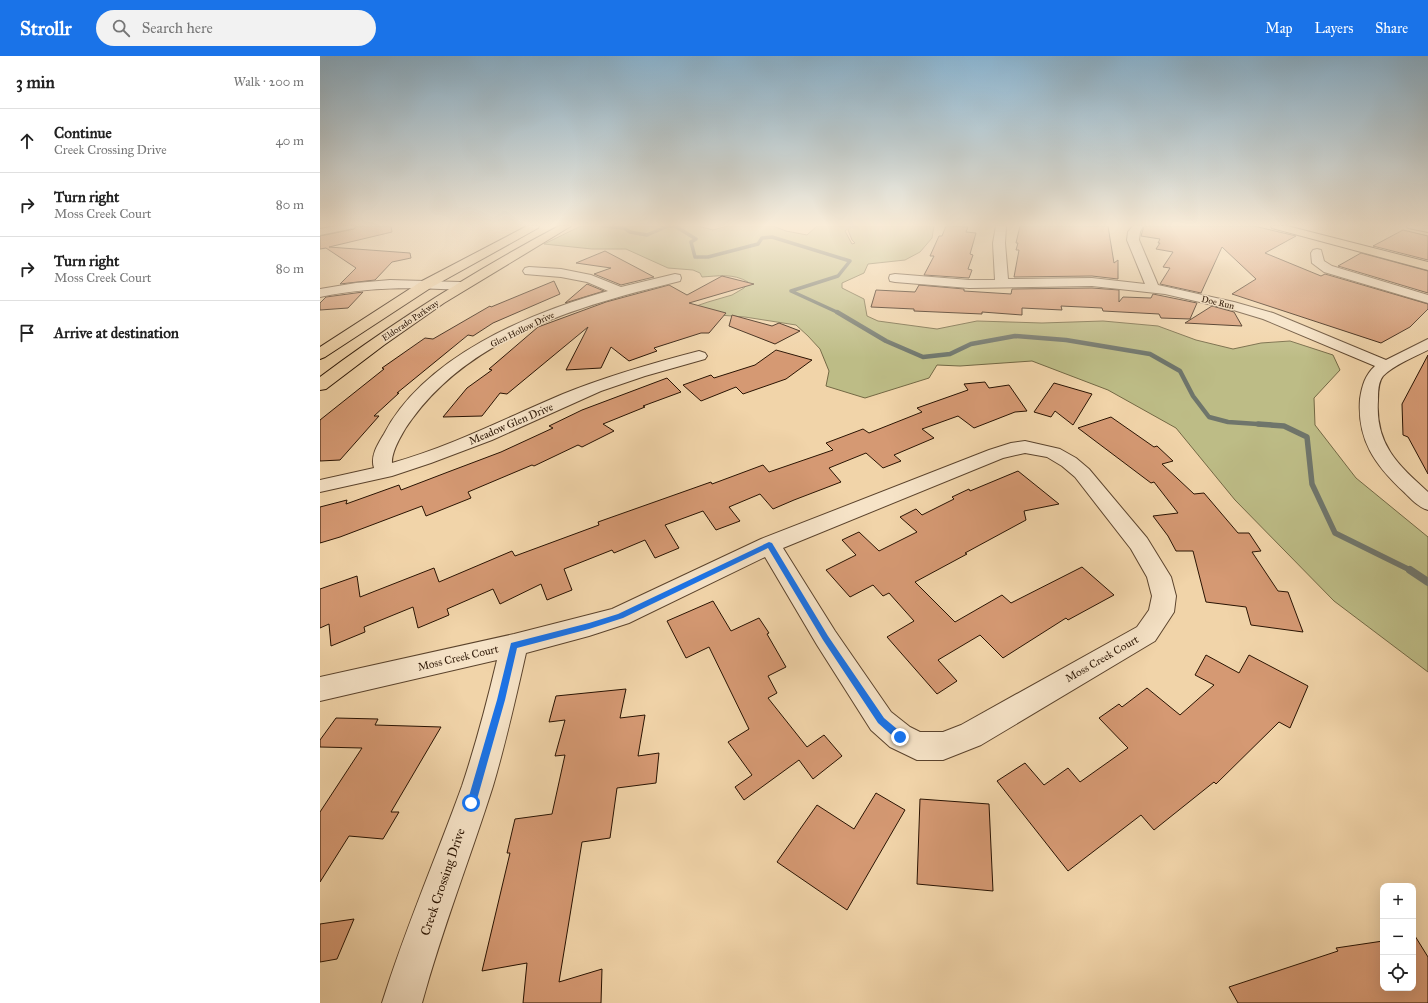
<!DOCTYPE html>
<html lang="en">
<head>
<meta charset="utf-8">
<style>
	:root { --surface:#fff; --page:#f2f2f2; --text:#222; --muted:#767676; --line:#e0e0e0; --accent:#1a73e8 }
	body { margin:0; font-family:"IM FELL Great Primer",serif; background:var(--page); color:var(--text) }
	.controls { position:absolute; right:12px; bottom:12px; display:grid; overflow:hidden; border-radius:8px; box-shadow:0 4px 16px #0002 }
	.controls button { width:36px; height:36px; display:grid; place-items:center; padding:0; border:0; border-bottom:1px solid var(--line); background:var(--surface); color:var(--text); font:20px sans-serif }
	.stop { position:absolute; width:12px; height:12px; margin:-9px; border:3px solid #1a73e8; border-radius:50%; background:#fff }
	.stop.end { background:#1a73e8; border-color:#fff; box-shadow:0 1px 4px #0008 }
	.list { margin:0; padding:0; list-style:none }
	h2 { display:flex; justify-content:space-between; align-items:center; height:52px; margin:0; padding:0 16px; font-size:17px }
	h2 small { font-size:13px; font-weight:400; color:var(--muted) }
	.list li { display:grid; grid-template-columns:26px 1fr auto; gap:12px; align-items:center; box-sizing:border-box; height:64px; padding:0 16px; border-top:1px solid var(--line) }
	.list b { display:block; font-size:15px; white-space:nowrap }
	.list p { margin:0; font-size:13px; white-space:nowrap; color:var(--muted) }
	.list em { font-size:13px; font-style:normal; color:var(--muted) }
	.icon { flex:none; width:22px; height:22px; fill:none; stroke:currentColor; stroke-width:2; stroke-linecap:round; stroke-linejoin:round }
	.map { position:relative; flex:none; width:1108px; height:947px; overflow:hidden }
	header { display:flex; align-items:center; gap:24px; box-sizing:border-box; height:56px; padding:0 20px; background:var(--accent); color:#fff }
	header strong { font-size:19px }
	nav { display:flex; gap:22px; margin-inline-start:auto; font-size:14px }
	.search { width:280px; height:36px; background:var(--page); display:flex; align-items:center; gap:10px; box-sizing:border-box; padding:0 14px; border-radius:22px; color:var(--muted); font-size:15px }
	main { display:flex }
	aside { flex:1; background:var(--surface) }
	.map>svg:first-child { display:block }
	.green { fill:#bdbc86; stroke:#736844 }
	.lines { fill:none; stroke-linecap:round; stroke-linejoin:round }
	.stream-far3 { stroke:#6f756b; stroke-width:3.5 }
	.stream-far2 { stroke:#6f756b; stroke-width:4.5 }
	.stream-far1 { stroke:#6f756b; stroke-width:5.5 }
	.stream { stroke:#6f756b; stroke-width:8 }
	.building { fill:#d59973; stroke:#291302 }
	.minor-casing { stroke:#5b432c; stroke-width:2 }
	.major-casing { stroke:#291302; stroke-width:2 }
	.minor { fill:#f6e3c7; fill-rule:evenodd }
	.major { fill:#f1d4a9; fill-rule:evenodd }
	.route { fill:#1a73e8 }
	.labels { text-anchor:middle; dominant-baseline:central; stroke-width:3; stroke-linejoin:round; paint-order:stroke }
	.far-street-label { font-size:9px; fill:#291302; stroke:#f6e3c7 }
	.street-label { font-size:11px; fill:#291302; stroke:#f6e3c7 }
	.near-street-label { font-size:13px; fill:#291302; stroke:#f6e3c7 }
</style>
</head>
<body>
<header>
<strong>Strollr</strong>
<div class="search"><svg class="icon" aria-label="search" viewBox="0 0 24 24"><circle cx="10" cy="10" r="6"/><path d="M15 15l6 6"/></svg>Search here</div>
<nav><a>Map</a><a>Layers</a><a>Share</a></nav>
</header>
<main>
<aside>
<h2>3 min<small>Walk · 200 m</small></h2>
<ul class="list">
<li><svg class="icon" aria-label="ahead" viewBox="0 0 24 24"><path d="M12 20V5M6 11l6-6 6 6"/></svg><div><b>Continue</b><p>Creek Crossing Drive</p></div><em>40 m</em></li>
<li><svg class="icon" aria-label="right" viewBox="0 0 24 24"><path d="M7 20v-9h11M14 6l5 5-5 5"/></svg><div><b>Turn right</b><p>Moss Creek Court</p></div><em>80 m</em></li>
<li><svg class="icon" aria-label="right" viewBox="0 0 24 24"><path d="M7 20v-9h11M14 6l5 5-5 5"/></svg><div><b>Turn right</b><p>Moss Creek Court</p></div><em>80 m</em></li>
<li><svg class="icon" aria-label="arrive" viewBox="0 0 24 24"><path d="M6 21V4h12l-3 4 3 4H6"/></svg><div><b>Arrive at destination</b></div></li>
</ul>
</aside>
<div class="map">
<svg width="1108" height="947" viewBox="0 0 1108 947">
	<rect width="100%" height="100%" fill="#f1d4a9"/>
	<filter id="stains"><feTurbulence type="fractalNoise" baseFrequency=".005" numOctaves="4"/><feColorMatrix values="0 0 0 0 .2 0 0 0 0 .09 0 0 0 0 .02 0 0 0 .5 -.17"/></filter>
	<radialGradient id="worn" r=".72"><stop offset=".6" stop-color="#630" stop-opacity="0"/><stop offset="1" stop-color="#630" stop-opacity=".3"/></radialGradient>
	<path class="green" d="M261,170H378L393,174L407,170H453L466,175L487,179L497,170H531L525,175L532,188L535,187L532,184L528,174L533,170H614L612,182L600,196L585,204L548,208L544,217L522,227V232L544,243L547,260L558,265L617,273L657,265L722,267L783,265L838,270L876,284L913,293L941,287L970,285L1013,299L1020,314L994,342L995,369L1036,422L1108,481V616L1014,545L915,444L856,372L788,334L712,305L640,310L617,309L609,322L545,342L506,330L509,315L500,293L488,280L476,269L425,261L399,259L338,263L388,246L412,239L424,232L428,226C413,217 398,220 382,221L380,217L373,214L348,212L306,193H272L224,188Z"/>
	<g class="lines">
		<polyline class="stream-far3" points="283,170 304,172 310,176 327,179 348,170 355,170 376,183 371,186 375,201 388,201 438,188 442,182 452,181 530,205 518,220 471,235 519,257"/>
		<polyline class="stream-far2" points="517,256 566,285 603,301 630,298 651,288 695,280 746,284 830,298 860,315 873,340 889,361 908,366 952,369"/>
		<polyline class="stream-far1" points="938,368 964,370 987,381 992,428 1015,477 1092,515"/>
		<polyline class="stream" points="1090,514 1108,526"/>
	</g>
	<g class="building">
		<polygon points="36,170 71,170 72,176 9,191 90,197 91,202 72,206 55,224 20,228 36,212 6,192 0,193 0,180 34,173"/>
		<polygon points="626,170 648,171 646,176 656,177 650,198 653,199 648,213 652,214 649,222 604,219 614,200 610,200 619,180 622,180"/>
		<polygon points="700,170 788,170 794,207 798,204 798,223 772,220 694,221 699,194 696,194 698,187 696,187"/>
		<polygon points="824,170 934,170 976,180 945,197 1001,220 1005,218 1108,248 1108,253 1090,271 1061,287 912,238 936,223 902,191 881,237 840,228 850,212 843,211 853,196 836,193 840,187 838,187 840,183 821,180"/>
		<polygon points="1083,174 1108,180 1108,204 1053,190"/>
		<polygon points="285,195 321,214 334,221 301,229 274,218 291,212 256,207"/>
		<polygon points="1041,197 1108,215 1108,237 1018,210"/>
		<polygon points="402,220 434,228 369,247 406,257 389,277 381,277 334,292 337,295 309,305 291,291 281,312 246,314 268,271 187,338 180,337 162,360 123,361 147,332 172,314 169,313 218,271 286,246 349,229 367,239"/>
		<polygon points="234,225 240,238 173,267 153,280 148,279 77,337 79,337 54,360 59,360 20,404 0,405 0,364 64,313 62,312 105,282 113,283 170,250 171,251"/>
		<polygon points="267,228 284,235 245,247"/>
		<polygon points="599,229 644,233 644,235 691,238 692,233 772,232 799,234 799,246 803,241 831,242 833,238 877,247 870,263 841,262 839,258 783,255 782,252 741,250 742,254 702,252 702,259 662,256 662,258 594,255 594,253 551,251 556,234 595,236"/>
		<polygon points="43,236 28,252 0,254 0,247 6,241"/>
		<polygon points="892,250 914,256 922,270 865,267"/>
		<polygon points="412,259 452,270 459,267 480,275 455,288 409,270"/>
		<polygon points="456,294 492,304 466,323 423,338 416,331 381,345 363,329 391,319 394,322 435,309"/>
		<polygon points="1108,299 1108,418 1088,381 1083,379 1082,348"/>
		<polygon points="347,322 361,336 323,350 325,351 283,368 294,375 262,391 258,389 214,410 212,409 148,436 151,442 106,460 102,450 20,481 0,487 0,451 27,444 26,448 79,429 81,434 128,416 181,396 233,372 229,370 262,354"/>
		<polygon points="665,326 669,332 689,329 707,355 695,356 654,372 638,360 602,373 614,382 574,399 581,405 563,412 546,397 509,412 521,426 474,444 453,453 440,438 409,451 420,465 396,474 383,455 345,469 359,492 335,502 325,484 294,497 292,494 244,513 252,534 227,544 221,528 180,548 173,533 127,553 129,559 98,572 93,551 44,571 45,576 11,590 9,568 0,572 0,533 37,520 40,541 114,512 119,526 192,495 195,500 279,469 278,466 391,426 392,428 443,409 449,416 513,394 506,387 543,373 549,377 602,356 597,352 648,334 644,328"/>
		<polygon points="734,327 772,338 753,369 735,355 731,361 714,356"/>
		<polygon points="791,361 834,391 837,390 853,405 842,408 874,438 884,437 918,477 929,477 941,495 932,496 958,535 968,536 983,576 931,569 926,551 886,546 873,495 856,495 848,480 833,460 858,457 834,426 831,427 758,372"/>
		<polygon points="698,415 739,448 704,455 706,464 645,497 647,498 595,526 635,566 682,539 691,547 762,511 794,539 748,564 746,562 683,602 660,579 618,604 637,625 617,638 567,581 594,565 569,537 563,540 553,529 530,541 506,514 536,499 522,484 539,476 559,495 597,476 580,461 596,453 602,459 634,443 632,441 649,433 650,435"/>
		<polygon points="393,545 411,575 439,562 449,577 447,578 466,611 448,620 457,637 448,642 487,691 504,679 522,700 493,723 479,704 424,744 415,731 432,719 408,686 429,673 389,591 366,602 347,565"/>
		<polygon points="886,599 919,617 929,599 988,630 970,672 959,666 896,728 894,726 834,774 821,759 748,815 677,725 705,707 724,729 748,712 760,726 808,692 779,662 799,648 802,651 827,632 860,659 894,629 875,619"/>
		<polygon points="306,633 300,662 325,659 318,700 339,697 336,727 297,732 290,782 262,786 239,926 282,913 281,947 203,947 207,907 162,915 190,797 187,797 195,763 232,758 245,699 235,700 245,664 229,666 236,640"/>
		<polygon points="16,662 58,663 55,669 121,671 71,756 79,756 63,783 29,780 0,826 0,756 42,692 0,691 0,684"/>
		<polygon points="556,737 585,754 527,854 457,806 497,749 534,773"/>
		<polygon points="600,743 669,748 673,835 597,828"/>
		<polygon points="34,863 17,903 0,906 0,868"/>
		<polygon points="1093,880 1095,880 1108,901 1108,947 918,947 909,931 1018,895 1016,892 1063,885 1063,932 1093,932"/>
	</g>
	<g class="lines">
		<defs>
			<g id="minor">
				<polygon points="16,170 35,170 34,172 0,179 0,173"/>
				<path d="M676,170H686L685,187L688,223L772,222L825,228L807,184L808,176L813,170H823L820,176L819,184L838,229L914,246L953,257L1066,304L1108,283V294C1094,301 1074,309 1063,320C1058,326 1058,336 1058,344C1055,388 1077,408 1108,436V454C1098,451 1091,443 1084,436C1055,409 1037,384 1040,343C1042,330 1045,319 1055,310L943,263L910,253L845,238L772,230L649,232L575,226L570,225L569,222L570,219L575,218L649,224H675L673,187Z"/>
				<polygon points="1087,170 1108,170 1108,176 1088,172"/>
				<polygon points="997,193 1001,194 1004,205 1012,210 1108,239 1108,247 1004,216 992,207 991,197 993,194"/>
				<path d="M209,211L241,213L271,219L301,231L355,218L360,219L361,222L360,225C263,249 154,278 92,363C85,372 71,395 72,407C132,390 186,362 243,338C287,320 333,307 379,295L385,297L387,300L385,303L325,320L281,335L172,384L111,407L72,420L0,436V424L54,412C50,400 58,388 64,378C104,301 209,257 288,235L267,226L241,221L205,218L203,215L205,212Z"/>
				<path d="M70,224L140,226L145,227L147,230L145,233L140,234C92,231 47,231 0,241V233L36,227Z"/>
				<path d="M705,385L740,393L756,402L769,413L827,482L851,521L856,540L854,556L835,585L661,689L623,704H597L570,691L551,674L497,589L445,501L309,567L269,580L206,597C196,641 186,686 173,730C150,803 122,873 102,947H62C85,873 116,802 142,730C156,688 167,646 177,604L0,645V621L194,578L292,553L441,483L669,394L691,387ZM705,397L727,401L742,410L755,421L811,493L827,521L832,540L829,554L817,571L641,669L623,676H600L590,671L571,656L515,575L463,492L683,402Z"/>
			</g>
			<g id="major">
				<polygon points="207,170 219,170 218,172 112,231 5,301 0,303 0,291 102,225"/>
				<path d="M239,170H251L124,247L64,289L6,333L0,334V321C76,264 156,214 239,170Z"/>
				<polygon points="951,170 967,170 1108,206 1108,214 952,172"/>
			</g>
		</defs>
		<use href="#minor" class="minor-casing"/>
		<use href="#major" class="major-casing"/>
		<use href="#minor" class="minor"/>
		<use href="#major" class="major"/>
	</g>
	<linearGradient id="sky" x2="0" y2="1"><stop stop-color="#8ab5d2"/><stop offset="0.56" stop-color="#f9ecd8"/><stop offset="1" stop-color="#f9ecd8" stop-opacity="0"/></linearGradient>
	<rect width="1108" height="302" fill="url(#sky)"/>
	<polygon class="route" points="449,486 452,487 508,580 564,662 583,678 584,681 583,684 577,684 558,667 503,584 448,492 303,562 269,573 197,592 185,644 156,747 155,750 151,752 148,750 147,747 177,644 191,587 269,567 298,558"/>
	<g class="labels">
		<g class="far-street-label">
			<text transform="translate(898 246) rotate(13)">Doe Run</text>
			<text transform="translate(90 264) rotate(-34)">Eldorado Parkway</text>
			<text transform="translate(202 273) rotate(-26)">Glen Hollow Drive</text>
		</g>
		<g class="street-label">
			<text transform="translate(191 368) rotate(-23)">Meadow Glen Drive</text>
			<text transform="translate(138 602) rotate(-13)">Moss Creek Court</text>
			<text transform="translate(782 603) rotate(-30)">Moss Creek Court</text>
		</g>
		<g class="near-street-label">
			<text transform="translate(123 826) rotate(-71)">Creek Crossing Drive</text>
		</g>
	</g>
	<rect width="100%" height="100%" filter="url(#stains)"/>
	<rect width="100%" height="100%" fill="url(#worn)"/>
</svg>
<div class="controls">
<button>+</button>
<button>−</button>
<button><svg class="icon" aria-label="locate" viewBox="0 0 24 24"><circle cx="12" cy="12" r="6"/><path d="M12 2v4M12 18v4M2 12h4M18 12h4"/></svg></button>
</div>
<div class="stop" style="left:151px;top:747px"></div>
<div class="stop end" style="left:580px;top:681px"></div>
</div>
</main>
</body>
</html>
